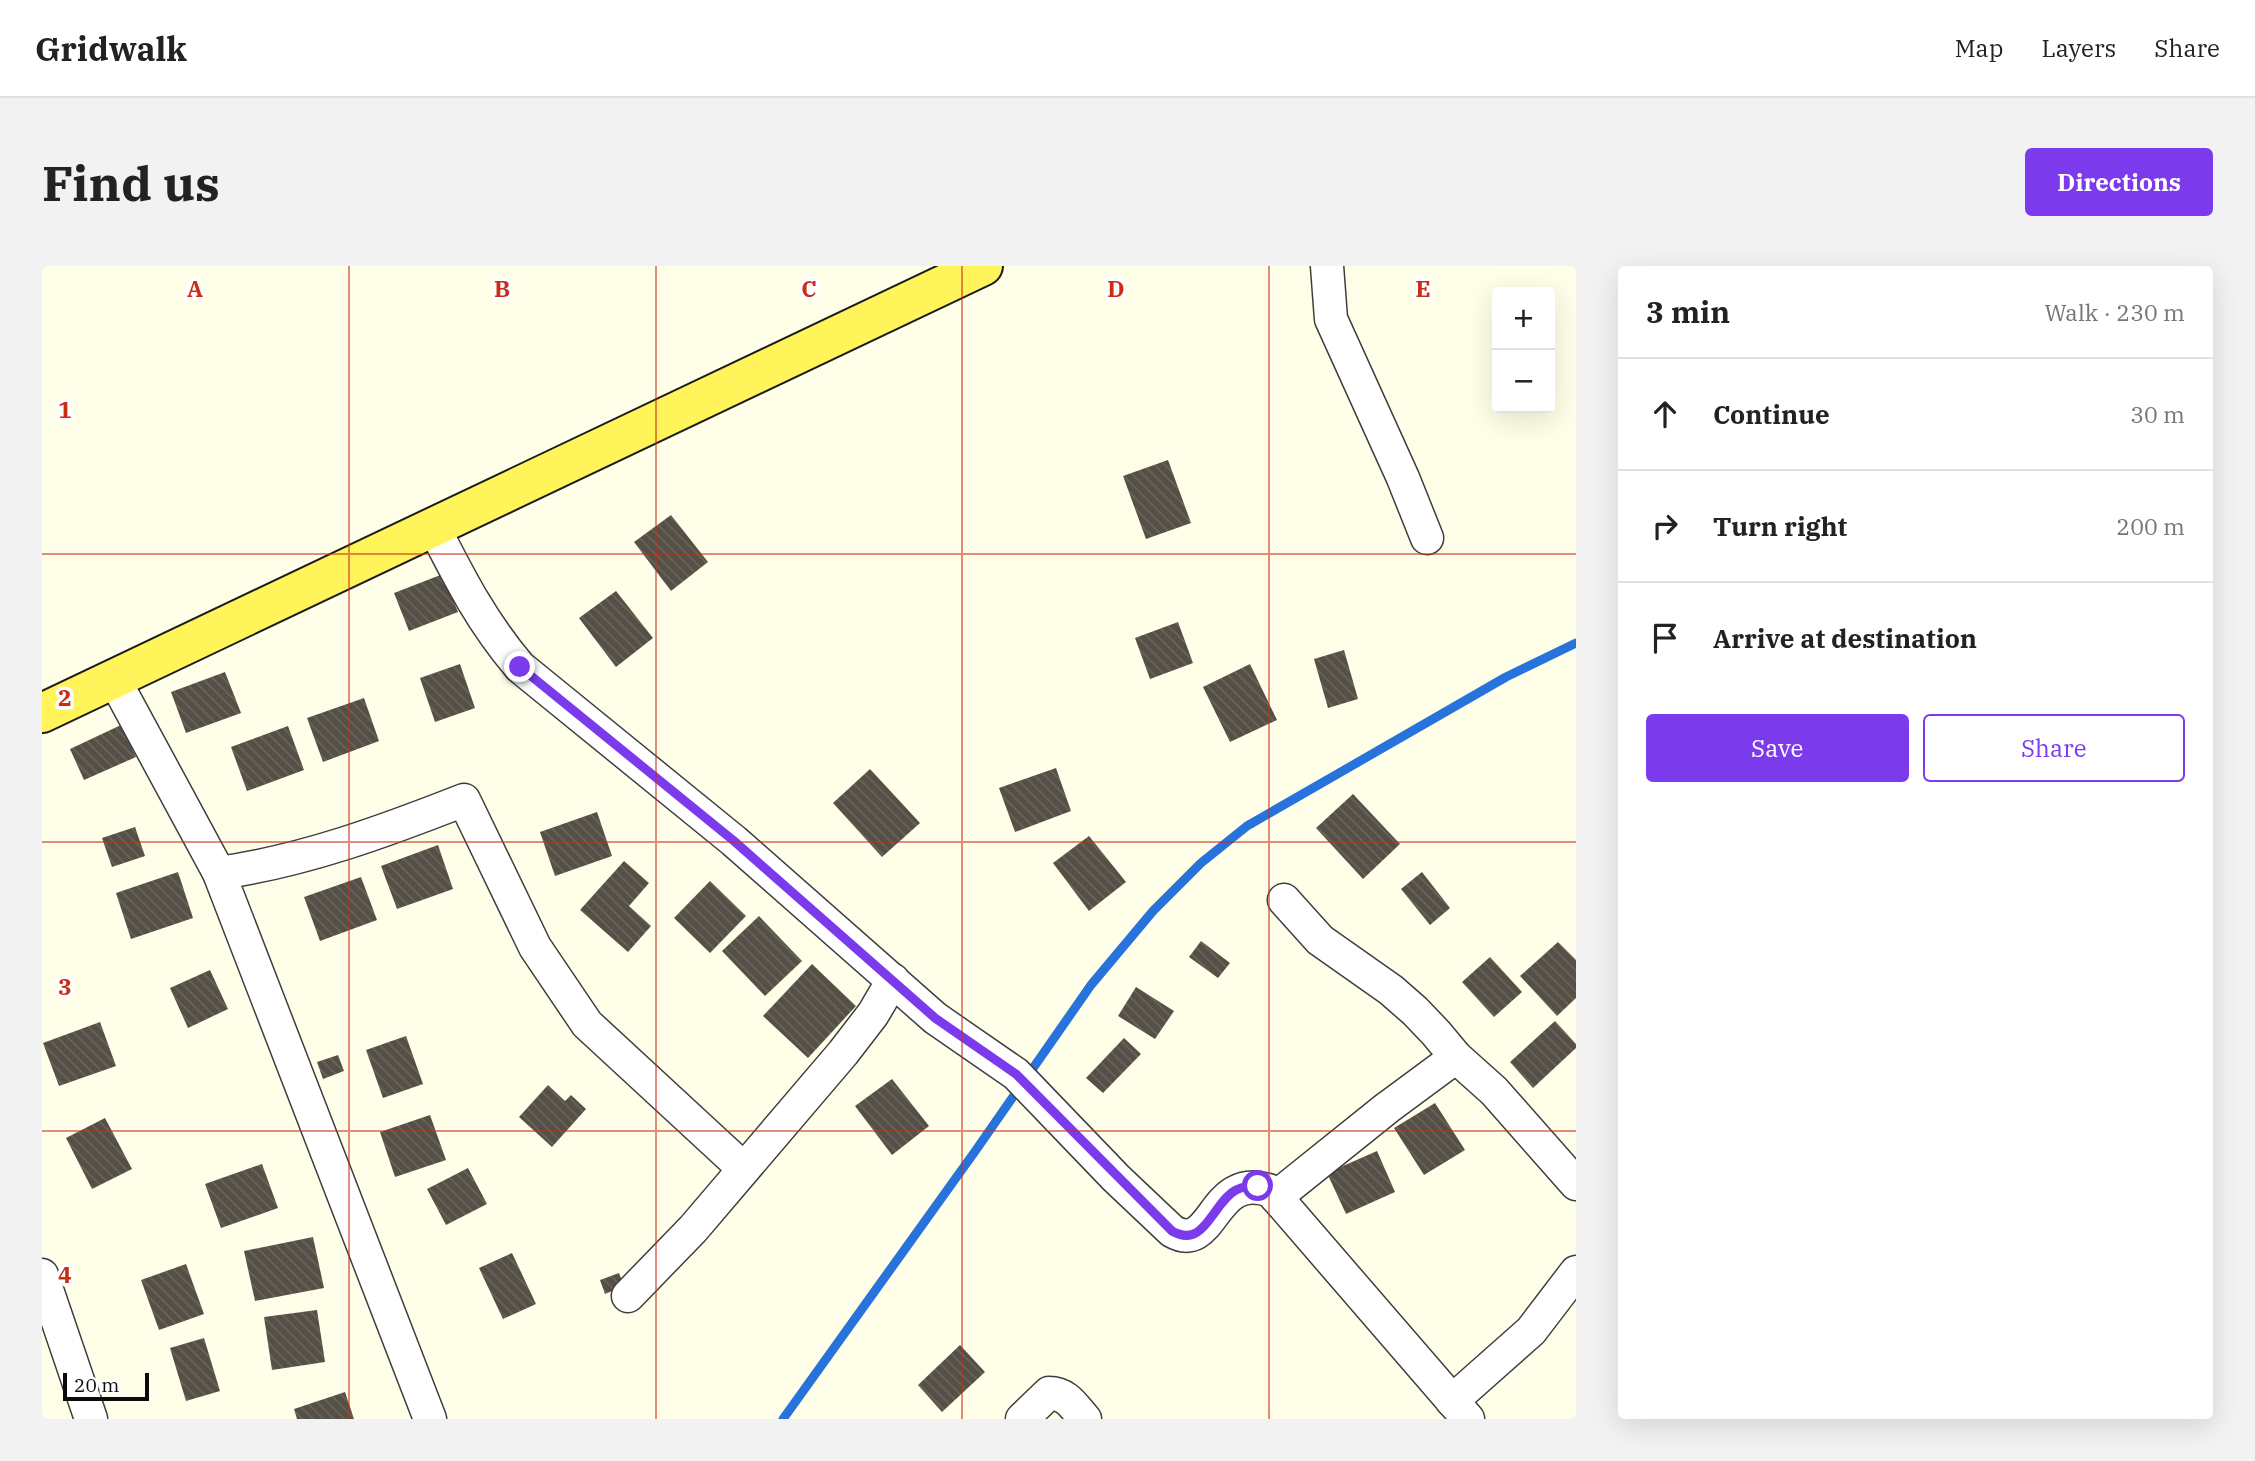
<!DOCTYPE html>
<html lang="en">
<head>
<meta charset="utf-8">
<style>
	:root { --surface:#fff; --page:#f2f2f2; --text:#222; --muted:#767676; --line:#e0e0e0; --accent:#7c3aed }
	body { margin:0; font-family:"IBM Plex Serif",serif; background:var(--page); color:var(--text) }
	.controls { position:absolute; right:21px; top:21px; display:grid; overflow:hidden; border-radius:7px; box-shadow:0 7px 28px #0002 }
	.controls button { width:63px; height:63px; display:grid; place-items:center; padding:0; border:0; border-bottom:2px solid var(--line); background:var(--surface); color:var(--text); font:35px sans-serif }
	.scale { position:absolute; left:21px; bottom:18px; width:86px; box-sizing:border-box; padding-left:7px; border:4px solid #0b0b0b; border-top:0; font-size:19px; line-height:24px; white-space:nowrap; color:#0b0b0b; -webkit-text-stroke:5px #fff; paint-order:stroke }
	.stop { position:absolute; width:21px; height:21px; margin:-16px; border:5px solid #7c3aed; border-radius:50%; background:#fff }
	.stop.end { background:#7c3aed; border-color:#fff; box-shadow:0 2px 7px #0008 }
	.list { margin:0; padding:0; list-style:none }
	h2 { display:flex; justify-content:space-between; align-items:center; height:91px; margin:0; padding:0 28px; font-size:30px }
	h2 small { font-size:23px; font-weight:400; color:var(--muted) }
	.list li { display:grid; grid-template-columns:46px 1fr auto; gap:21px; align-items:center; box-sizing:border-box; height:112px; padding:0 28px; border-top:2px solid var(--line) }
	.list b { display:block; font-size:26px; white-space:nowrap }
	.list em { font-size:23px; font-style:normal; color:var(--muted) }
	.actions { display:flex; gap:14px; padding:21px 28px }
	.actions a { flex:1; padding:16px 0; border:2px solid var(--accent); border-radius:7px; text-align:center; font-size:24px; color:var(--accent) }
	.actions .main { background:var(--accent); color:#fff }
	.icon { flex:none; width:38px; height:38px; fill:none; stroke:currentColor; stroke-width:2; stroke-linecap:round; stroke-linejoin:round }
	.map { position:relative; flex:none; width:1534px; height:1153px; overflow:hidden; border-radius:7px }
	header { display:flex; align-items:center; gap:42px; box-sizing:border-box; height:98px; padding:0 35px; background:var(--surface); border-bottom:2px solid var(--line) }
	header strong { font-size:33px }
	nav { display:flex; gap:38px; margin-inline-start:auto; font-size:24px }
	.intro { display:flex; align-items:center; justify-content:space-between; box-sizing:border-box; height:168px; padding:0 42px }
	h1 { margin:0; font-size:49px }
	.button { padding:18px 32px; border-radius:7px; background:var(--accent); color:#fff; font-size:24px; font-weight:700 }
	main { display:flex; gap:42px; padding:0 42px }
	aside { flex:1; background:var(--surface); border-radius:7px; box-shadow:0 7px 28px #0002 }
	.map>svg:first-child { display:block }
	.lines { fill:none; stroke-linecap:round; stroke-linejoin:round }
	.stream { stroke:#2773db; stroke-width:9 }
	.building { fill:url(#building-back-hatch) }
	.minor-casing { stroke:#3e3e3e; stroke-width:35 }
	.major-casing { stroke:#1c1c1c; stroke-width:42 }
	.minor { stroke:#fff; stroke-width:32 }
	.major { stroke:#fff459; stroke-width:38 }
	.route { stroke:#7c3aed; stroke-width:9 }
	.grid { fill:none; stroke:#c92d16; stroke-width:2; stroke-opacity:0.55 }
	.grid-label { font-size:23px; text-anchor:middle; font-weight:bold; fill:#c92d16; stroke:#fff; stroke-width:7; stroke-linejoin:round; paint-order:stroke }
</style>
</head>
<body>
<header>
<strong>Gridwalk</strong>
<nav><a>Map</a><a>Layers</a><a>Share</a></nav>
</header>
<div class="intro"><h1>Find us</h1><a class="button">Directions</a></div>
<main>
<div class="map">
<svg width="1534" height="1153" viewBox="0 0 1534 1153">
	<defs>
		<pattern id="building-back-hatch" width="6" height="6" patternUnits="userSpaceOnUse" patternTransform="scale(1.75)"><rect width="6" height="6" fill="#554f46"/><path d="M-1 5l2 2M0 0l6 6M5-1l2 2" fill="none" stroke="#68645c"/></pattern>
	</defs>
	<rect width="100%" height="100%" fill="#ffffe9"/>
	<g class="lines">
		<polyline class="stream" points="741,1153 934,884 1049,719 1111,645 1159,597 1205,560 1464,411 1534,377"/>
	</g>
	<g class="building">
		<polygon points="1126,194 1149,257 1104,273 1081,210"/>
		<polygon points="629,249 666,296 629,325 592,276"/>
		<polygon points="401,308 416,346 367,365 352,327"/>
		<polygon points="574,325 611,372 574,401 537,352"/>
		<polygon points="1136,356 1151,397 1108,413 1093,372"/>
		<polygon points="1302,384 1316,433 1286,442 1272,393"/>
		<polygon points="418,398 433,442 393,456 378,412"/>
		<polygon points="1208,398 1235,454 1188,476 1161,421"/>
		<polygon points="183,406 199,447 144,467 129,426"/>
		<polygon points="322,432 337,475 281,496 265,452"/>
		<polygon points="79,459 94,491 42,514 28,483"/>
		<polygon points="246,460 262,504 205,525 189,481"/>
		<polygon points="1014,502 1029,545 973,566 957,522"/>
		<polygon points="828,503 878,557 840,591 791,537"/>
		<polygon points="1311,528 1358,578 1321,613 1274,562"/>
		<polygon points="555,546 570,590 513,610 498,566"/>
		<polygon points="93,561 103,590 70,601 60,572"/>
		<polygon points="1047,570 1084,616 1047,645 1011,597"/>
		<polygon points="396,579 411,623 355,643 339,600"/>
		<polygon points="582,595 607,617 587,640 609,660 586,686 538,644"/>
		<polygon points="136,606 151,652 89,673 74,627"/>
		<polygon points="1380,606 1408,642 1388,659 1359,623"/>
		<polygon points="319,611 335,654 278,675 262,631"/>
		<polygon points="668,615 704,650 668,687 632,652"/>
		<polygon points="717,650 760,695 723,730 680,685"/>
		<polygon points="1159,675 1188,697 1176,712 1147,691"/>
		<polygon points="1516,676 1534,694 1534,732 1515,750 1478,710"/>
		<polygon points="1448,691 1480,726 1452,751 1420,716"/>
		<polygon points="770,698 814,740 766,792 721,750"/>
		<polygon points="168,704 186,743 146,762 128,722"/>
		<polygon points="1094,721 1132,745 1113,773 1076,750"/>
		<polygon points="1513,755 1534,778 1534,782 1491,822 1468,796"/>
		<polygon points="58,756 74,800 17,820 1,777"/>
		<polygon points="364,770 381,818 341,832 324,784"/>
		<polygon points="1082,772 1099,788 1061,827 1044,812"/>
		<polygon points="296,789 302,805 281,813 275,796"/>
		<polygon points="850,813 887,860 850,889 813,840"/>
		<polygon points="506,819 523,835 529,829 544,843 510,881 477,851"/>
		<polygon points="1393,837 1423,884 1382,909 1352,862"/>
		<polygon points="388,849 404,894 353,911 338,866"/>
		<polygon points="63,852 90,903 50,923 24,872"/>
		<polygon points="1335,885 1353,926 1304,948 1285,907"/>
		<polygon points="220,898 236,942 179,962 163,918"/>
		<polygon points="426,902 445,938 404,959 385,923"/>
		<polygon points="271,971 282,1022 213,1035 202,985"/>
		<polygon points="470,987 494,1038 461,1053 437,1002"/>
		<polygon points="144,998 162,1048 117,1064 99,1014"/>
		<polygon points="577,1007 582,1020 563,1028 558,1014"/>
		<polygon points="275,1044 283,1096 230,1104 222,1051"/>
		<polygon points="162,1072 178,1125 144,1135 128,1082"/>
		<polygon points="918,1079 943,1106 900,1146 876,1119"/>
		<polygon points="303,1126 312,1153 255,1153 252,1143"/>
	</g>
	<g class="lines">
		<defs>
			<g id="minor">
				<polyline points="1285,0 1289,53 1361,212 1385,272"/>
				<path d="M391,260C418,313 439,355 478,401L692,575L893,752L974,808L1074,912L1130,965C1173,990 1169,903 1229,925L1426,1153"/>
				<polyline points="72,413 177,607 388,1153"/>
				<path d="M177,607C262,595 343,565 422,534L493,681L545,758L702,903"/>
				<polyline points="1242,634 1278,674 1349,724 1373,745 1394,767 1414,791 1452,825 1534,918"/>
				<polyline points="1234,931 1345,842 1414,791"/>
				<polyline points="0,1009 49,1153"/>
				<polyline points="586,1030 651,963 801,787 831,748 851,714"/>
				<polyline points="1410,1135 1489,1065 1534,1006"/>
				<path d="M980,1153L1007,1127C1025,1127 1032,1141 1043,1153"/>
			</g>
			<polyline id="major" points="0,447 941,0"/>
		</defs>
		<use href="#minor" class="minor-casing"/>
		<use href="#major" class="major-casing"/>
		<use href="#minor" class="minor"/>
		<use href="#major" class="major"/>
	</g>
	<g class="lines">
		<path class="route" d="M478,401L692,575L893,752L974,808L1130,965C1163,984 1170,937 1194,924C1202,920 1208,920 1216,920"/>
	</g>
	<path class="grid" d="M307,0V1153M614,0V1153M920,0V1153M1227,0V1153M0,288H1534M0,576H1534M0,865H1534"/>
	<g class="grid-label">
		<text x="153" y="31">A</text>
		<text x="460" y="31">B</text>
		<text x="767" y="31">C</text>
		<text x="1074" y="31">D</text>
		<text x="1381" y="31">E</text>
		<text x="23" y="152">1</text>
		<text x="23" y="440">2</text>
		<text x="23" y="729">3</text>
		<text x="23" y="1017">4</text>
	</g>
</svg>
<div class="controls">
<button>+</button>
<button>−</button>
</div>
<div class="scale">20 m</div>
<div class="stop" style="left:1216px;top:920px"></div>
<div class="stop end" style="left:478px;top:401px"></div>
</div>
<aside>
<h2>3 min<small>Walk · 230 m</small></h2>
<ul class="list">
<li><svg class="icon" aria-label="ahead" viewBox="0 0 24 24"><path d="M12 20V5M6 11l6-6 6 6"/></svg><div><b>Continue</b></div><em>30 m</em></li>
<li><svg class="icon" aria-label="right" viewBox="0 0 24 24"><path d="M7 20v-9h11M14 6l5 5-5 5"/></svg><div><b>Turn right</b></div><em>200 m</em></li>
<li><svg class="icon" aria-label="arrive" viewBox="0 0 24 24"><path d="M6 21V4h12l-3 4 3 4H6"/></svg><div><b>Arrive at destination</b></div></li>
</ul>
<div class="actions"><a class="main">Save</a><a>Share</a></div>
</aside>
</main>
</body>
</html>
